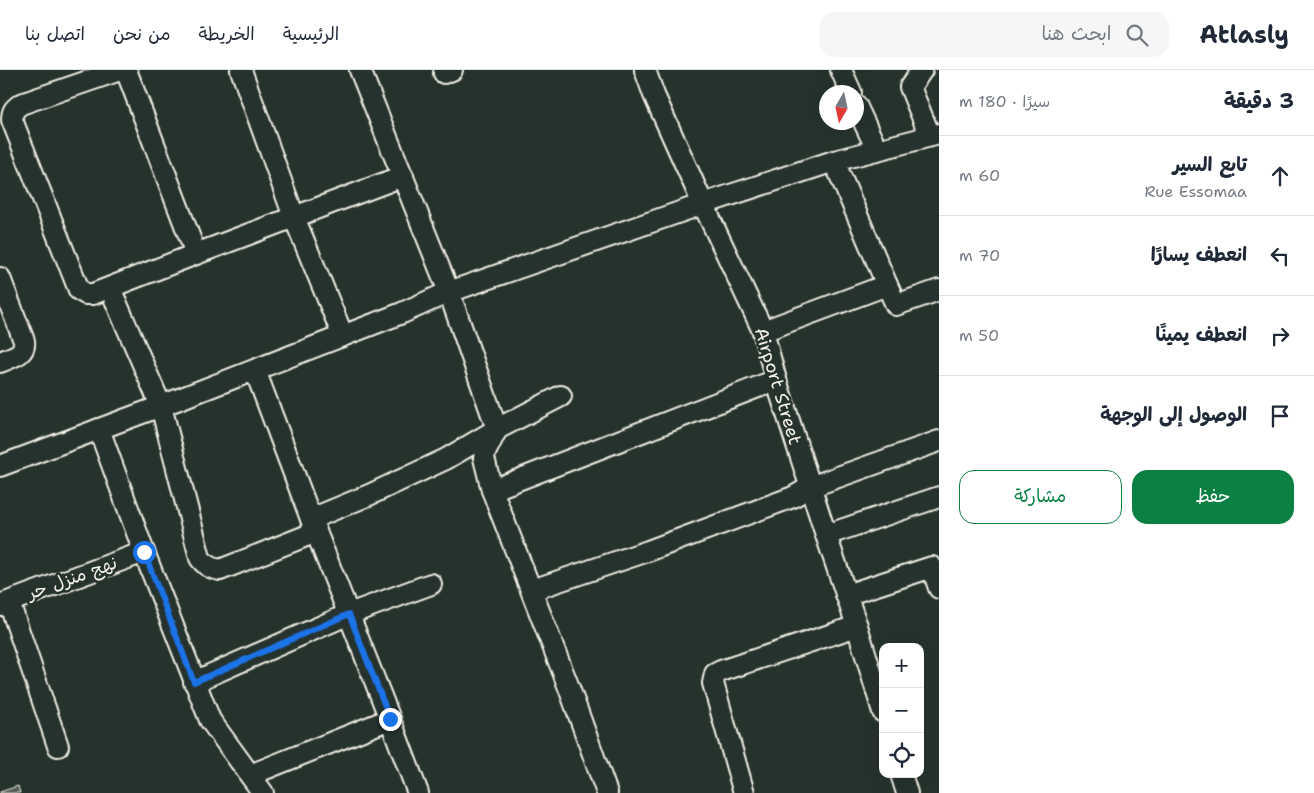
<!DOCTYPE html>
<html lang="ar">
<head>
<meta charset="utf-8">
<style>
	:root { --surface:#fff; --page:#f6f6f7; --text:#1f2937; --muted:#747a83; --line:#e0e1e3; --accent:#0b8043 }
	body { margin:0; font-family:"Shantell Sans","Playpen Sans Arabic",sans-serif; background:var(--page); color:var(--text); direction:rtl }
	.controls { position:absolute; right:15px; bottom:15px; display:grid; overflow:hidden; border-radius:10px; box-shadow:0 5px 20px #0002 }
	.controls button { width:45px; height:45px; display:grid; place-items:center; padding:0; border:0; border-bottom:1px solid var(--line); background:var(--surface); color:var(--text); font:25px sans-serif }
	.compass { position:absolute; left:819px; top:15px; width:45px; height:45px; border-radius:50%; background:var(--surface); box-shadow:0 5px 20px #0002; rotate:189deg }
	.stop { position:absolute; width:15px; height:15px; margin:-11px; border:4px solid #1a73e8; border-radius:50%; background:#fff }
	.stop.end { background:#1a73e8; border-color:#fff; box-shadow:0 1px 5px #0008 }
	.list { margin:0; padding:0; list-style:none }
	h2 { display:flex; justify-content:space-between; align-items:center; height:65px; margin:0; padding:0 20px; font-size:21px }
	h2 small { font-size:16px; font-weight:400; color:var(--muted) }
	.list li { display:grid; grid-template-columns:32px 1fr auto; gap:15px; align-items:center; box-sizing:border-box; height:80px; padding:0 20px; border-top:1px solid var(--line) }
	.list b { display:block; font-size:19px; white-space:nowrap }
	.list p { margin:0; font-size:16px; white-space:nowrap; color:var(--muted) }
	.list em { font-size:16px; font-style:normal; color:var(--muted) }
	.actions { display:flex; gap:10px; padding:15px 20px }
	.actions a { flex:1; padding:11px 0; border:1px solid var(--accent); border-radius:15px; text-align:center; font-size:18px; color:var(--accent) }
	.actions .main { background:var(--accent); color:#fff }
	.icon { flex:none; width:28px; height:28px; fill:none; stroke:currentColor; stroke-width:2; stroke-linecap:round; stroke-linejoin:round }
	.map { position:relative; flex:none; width:939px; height:723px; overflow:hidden; direction:ltr }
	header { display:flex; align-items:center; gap:30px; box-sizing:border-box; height:70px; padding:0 25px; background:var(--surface); border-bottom:1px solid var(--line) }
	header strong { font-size:24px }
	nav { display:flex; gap:28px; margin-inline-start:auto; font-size:18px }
	.search { width:350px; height:45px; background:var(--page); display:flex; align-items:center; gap:12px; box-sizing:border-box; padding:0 18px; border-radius:15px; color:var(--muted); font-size:19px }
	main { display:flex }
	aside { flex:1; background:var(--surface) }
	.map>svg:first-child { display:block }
	.building { fill:#525c55; stroke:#f4f1e8 }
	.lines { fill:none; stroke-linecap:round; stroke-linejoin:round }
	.minor-casing { stroke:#f4f1e8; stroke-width:24 }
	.minor { stroke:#26332d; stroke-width:20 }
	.route { stroke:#1a73e8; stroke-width:6 }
	.labels { text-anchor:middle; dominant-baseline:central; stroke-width:5; stroke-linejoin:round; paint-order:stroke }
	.street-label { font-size:18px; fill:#f4f1e8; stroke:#26332d }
</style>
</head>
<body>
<header>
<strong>Atlasly</strong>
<div class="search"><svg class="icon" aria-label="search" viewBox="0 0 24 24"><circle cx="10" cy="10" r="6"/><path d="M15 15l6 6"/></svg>ابحث هنا</div>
<nav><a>الرئيسية</a><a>الخريطة</a><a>من نحن</a><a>اتصل بنا</a></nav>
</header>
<main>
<aside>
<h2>3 دقيقة<small>سيرًا · 180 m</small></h2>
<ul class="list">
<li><svg class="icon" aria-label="ahead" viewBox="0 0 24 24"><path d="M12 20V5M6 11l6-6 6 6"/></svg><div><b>تابع السير</b><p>Rue Essomaa</p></div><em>60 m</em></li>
<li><svg class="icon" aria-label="left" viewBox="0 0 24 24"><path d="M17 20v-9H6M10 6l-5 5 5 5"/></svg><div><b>انعطف يسارًا</b></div><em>70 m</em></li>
<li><svg class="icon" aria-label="right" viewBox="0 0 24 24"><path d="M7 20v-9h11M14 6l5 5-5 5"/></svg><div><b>انعطف يمينًا</b></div><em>50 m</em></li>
<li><svg class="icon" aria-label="arrive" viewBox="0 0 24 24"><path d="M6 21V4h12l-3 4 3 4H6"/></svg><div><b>الوصول إلى الوجهة</b></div></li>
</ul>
<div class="actions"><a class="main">حفظ</a><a>مشاركة</a></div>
</aside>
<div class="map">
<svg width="939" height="723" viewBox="0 0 939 723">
	<rect width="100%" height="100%" fill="#26332d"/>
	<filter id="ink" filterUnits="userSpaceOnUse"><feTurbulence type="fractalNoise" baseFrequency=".02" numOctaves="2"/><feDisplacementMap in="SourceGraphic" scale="10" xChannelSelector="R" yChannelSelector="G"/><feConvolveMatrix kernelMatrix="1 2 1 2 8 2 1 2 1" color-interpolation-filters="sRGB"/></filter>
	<g filter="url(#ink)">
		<polygon class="building" points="18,716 20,723 0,723 0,722"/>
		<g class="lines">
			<defs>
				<g id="minor">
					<path d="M120,0L21,34C14,39 12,41 12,50L79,220L86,224H93L196,184L403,106"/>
					<polyline points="126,0 196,184"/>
					<polyline points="241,0 294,147 343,266"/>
					<polyline points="360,0 449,222 497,359 485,383 484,388 492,420 568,615 607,723"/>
					<polyline points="645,0 654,25 703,134 763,261 776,310 826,465 857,556 883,642"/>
					<polyline points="841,0 851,22"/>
					<polyline points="922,0 910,17 930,66"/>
					<polyline points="444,3 452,0"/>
					<polyline points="856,35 877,80"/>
					<polyline points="834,91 887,215 896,235 939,220"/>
					<path d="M0,208L24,271C26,285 11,287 0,292"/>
					<path d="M110,218L161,336L200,488C206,496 210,498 220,500L316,462"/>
					<polyline points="763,261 887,215"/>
					<polyline points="255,300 311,449 390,649 418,723"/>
					<polyline points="99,359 144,482 210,650 263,723"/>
					<polyline points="0,396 161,336 402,243 449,222 703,134 834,91 939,64"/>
					<polyline points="492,420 776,310"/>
					<polyline points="311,449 369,425 446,389 497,359 561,326"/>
					<polyline points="826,465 939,427"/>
					<polyline points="532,520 648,481 793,427 810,417 939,371"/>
					<polyline points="846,525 932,497 939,518"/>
					<polyline points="9,532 58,676"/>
					<polyline points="0,535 144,482"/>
					<polyline points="194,612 349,544 431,514"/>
					<polyline points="901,704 907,723"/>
					<polyline points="250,705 390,649"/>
					<polyline points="744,723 713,613 715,604 721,601 857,556"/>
				</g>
			</defs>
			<use href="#minor" class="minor-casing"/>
			<use href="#minor" class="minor"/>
		</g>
	</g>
	<g class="lines" filter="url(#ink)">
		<polyline class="route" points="144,482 194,612 349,544 390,649"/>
	</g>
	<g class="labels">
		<g class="street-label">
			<text transform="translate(778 316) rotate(73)">Airport Street</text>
			<text transform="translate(72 508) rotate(-20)">نهج منزل حر</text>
		</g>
	</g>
</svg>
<div class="controls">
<button>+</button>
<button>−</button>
<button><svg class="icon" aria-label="locate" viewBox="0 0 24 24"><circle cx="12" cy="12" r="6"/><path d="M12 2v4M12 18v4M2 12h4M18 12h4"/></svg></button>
</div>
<svg class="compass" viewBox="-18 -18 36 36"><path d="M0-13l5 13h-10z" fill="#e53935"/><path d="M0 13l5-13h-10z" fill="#747a83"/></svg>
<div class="stop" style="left:144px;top:482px"></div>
<div class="stop end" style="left:390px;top:649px"></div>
</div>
</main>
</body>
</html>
